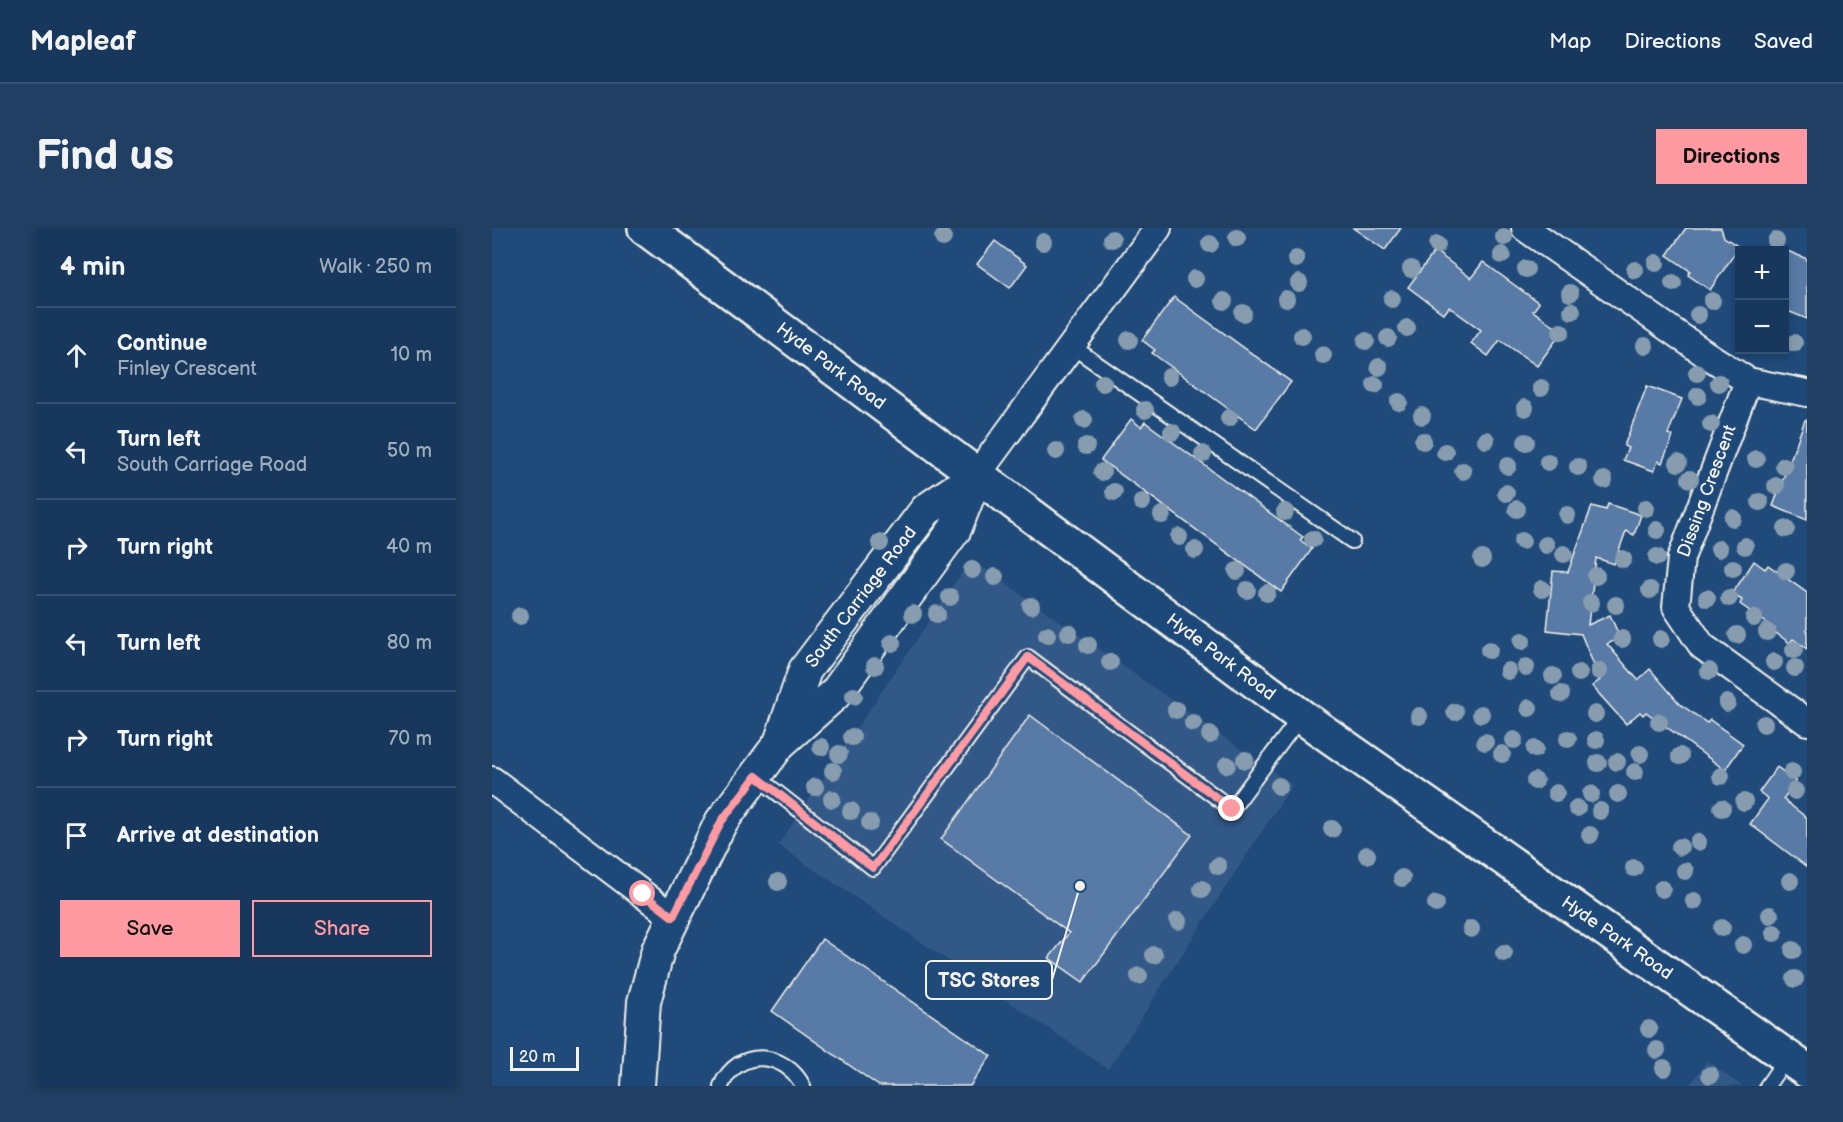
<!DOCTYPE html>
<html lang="en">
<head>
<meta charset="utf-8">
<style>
	:root { --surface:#17385c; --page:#203f62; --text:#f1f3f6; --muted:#9eacbb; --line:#365272; --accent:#ff9aa2 }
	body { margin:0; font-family:"Balsamiq Sans",sans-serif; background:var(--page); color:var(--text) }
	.controls { position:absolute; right:18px; top:18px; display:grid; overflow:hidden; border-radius:0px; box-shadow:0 3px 9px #0003 }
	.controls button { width:54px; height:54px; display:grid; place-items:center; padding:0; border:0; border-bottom:2px solid var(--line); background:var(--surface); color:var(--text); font:30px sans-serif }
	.scale { position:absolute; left:18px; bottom:15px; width:69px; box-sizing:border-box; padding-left:6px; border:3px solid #f4f1e8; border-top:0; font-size:16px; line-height:21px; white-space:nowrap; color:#f4f1e8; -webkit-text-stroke:4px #1f4a7a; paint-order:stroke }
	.stop { position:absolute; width:18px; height:18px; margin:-14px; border:4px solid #ff9aa2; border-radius:50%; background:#fff }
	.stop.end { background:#ff9aa2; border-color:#fff; box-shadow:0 2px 6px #0008 }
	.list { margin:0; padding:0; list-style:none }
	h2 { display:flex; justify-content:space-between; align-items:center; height:78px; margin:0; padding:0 24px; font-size:26px }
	h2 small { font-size:20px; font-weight:400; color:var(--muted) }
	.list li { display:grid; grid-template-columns:39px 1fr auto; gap:18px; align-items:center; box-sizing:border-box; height:96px; padding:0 24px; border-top:2px solid var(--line) }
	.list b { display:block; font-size:22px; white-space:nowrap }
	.list p { margin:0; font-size:20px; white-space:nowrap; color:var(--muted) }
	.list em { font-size:20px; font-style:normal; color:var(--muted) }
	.actions { display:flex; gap:12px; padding:18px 24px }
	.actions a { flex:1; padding:14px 0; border:2px solid var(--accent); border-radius:0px; text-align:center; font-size:21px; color:var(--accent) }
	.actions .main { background:var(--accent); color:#111 }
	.icon { flex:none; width:33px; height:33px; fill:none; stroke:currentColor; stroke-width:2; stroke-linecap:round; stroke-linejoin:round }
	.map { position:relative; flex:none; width:1315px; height:858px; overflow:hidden; border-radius:0px }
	header { display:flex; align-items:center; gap:36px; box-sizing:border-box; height:84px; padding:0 30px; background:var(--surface); border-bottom:2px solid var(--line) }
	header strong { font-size:28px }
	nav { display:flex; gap:33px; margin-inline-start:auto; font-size:21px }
	.intro { display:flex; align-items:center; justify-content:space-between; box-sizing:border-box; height:144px; padding:0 36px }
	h1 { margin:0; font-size:42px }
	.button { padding:15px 27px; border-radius:0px; background:var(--accent); color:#111; font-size:21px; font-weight:700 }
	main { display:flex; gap:36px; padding:0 36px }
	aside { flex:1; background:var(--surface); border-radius:0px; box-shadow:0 3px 9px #0003 }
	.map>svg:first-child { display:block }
	.built { fill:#305887 }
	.building { fill:#587aa6; stroke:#f4f1e8; stroke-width:1.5 }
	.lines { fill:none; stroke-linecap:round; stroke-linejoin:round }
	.service-casing { stroke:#f4f1e8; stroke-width:18 }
	.minor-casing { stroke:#f4f1e8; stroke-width:30 }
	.tertiary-casing { stroke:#f4f1e8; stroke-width:36 }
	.secondary-casing { stroke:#f4f1e8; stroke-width:38 }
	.service { stroke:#1f4a7a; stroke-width:14 }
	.minor { stroke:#1f4a7a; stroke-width:26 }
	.tertiary { stroke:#1f4a7a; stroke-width:32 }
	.secondary { stroke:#1f4a7a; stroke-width:33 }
	.tree { fill:#879daf }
	.route { stroke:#ff9aa2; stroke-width:8 }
	.labels { text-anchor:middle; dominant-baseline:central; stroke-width:4.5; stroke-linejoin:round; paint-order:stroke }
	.street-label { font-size:18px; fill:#f4f1e8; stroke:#1f4a7a }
	.leader { fill:none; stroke:#f4f1e8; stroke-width:2 }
	.callout-dot { fill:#f4f1e8; stroke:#1f4a7a; stroke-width:2 }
	.callout { fill:#1f4a7a; stroke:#f4f1e8; stroke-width:2 }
	.callout-label { font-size:20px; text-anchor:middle; font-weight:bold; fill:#f4f1e8 }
</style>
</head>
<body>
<header>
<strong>Mapleaf</strong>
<nav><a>Map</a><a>Directions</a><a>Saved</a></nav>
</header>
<div class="intro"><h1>Find us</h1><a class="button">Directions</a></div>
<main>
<aside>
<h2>4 min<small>Walk · 250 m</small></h2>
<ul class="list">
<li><svg class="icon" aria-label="ahead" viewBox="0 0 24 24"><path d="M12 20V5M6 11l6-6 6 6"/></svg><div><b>Continue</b><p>Finley Crescent</p></div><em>10 m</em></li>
<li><svg class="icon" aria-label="left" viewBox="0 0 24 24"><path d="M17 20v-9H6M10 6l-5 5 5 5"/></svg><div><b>Turn left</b><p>South Carriage Road</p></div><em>50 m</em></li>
<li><svg class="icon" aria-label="right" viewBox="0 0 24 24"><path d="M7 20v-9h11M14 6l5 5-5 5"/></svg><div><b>Turn right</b></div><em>40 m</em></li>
<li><svg class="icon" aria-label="left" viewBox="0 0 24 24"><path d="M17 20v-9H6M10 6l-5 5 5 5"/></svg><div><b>Turn left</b></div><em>80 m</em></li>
<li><svg class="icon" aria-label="right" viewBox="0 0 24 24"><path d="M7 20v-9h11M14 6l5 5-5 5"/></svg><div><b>Turn right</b></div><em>70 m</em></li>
<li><svg class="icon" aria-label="arrive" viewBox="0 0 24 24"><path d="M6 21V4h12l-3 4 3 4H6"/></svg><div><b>Arrive at destination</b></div></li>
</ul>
<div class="actions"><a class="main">Save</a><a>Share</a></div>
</aside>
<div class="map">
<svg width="1315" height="858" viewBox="0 0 1315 858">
	<rect width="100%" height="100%" fill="#1f4a7a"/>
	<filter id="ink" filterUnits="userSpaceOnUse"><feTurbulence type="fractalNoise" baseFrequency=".0167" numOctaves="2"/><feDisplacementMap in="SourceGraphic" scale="12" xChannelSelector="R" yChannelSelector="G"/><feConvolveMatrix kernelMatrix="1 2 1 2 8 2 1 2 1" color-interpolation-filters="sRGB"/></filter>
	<g filter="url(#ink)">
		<g class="built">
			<polygon points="479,331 800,557 616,841 286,617"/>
			<polygon points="1215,833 1250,858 1197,858"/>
		</g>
		<g class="building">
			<polygon points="861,0 909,0 893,22"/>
			<polygon points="1194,0 1229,0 1232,9 1247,19 1218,62 1196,47 1198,43 1175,27"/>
			<polygon points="503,13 535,37 518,60 485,36"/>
			<polygon points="1293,22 1315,31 1315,91 1293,82"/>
			<polygon points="943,23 979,50 991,34 1047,75 1041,83 1070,104 1045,138 1008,112 996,128 979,115 989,102 957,79 952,86 916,59"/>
			<polygon points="682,69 799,154 764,201 660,125 663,122 650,112"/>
			<polygon points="1155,158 1190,171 1176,206 1181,208 1170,235 1166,233 1162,243 1131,232 1136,220 1132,218"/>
			<polygon points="639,191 649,199 653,194 811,309 808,312 820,321 789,364 609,232"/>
			<polygon points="1313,192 1315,192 1315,292 1281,278"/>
			<polygon points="1116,276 1149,287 1142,307 1134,303 1122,336 1104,330 1096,397 1118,387 1128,410 1115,416 1146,452 1158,441 1188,476 1215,495 1218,492 1251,516 1233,542 1154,484 1151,487 1148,484 1134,496 1100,458 1108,452 1089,406 1055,402 1061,343 1076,344 1100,278 1114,282"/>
			<polygon points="1262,333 1273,341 1276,337 1315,365 1315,421 1301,411 1298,415 1281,403 1283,401 1248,376 1250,372 1240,366"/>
			<polygon points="538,487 700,607 591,754 557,730 577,705 449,611"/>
			<polygon points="1285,539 1304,553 1291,571 1315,590 1315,639 1258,596 1276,571 1267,564"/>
			<polygon points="330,711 499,828 478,858 387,858 280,783"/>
		</g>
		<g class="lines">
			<defs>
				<g id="service">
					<polyline points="578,117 860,313"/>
					<polyline points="264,548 381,640 536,429 740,581 809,488"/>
					<path d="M229,858C246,819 293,823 311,858"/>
					<polyline points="1275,858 1295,829"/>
				</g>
				<g id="minor">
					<polyline points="1033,0 1212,125 1256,153 1315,165"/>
					<polyline points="1256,153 1189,330 1184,379 1210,418 1315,494"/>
					<polyline points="484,248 666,0"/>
					<polyline points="0,552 181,689"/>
				</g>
				<g id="tertiary">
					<polyline points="289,512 313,442 434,282 484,248"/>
					<polyline points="146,858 152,774 166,722 229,594 288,515 343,466 463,301 484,248"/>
				</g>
				<polyline id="secondary" points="153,0 809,488 1315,843"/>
			</defs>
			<use href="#service" class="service-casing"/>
			<use href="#minor" class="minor-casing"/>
			<use href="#tertiary" class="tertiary-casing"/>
			<use href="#secondary" class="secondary-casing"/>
			<use href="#service" class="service"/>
			<use href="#minor" class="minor"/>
			<use href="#tertiary" class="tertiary"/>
			<use href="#secondary" class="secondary"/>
		</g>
		<g class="tree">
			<circle cx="1012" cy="9" r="9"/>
			<circle cx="451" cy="10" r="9"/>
			<circle cx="745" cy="10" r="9"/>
			<circle cx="620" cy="11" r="9"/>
			<circle cx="1284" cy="13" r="9"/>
			<circle cx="551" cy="14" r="9"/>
			<circle cx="718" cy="16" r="9"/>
			<circle cx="945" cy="17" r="9"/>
			<circle cx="1010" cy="27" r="9"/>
			<circle cx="804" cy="31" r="9"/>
			<circle cx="1164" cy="35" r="9"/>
			<circle cx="919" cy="41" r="9"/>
			<circle cx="1034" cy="41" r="9"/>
			<circle cx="1143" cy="42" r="9"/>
			<circle cx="703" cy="51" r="9"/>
			<circle cx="807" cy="55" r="9"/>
			<circle cx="1181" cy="55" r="9"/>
			<circle cx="1078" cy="65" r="9"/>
			<circle cx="794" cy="71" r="9"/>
			<circle cx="900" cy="71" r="9"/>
			<circle cx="732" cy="73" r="9"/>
			<circle cx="1220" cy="73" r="9"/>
			<circle cx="1080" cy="83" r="9"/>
			<circle cx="751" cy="85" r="9"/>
			<circle cx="1206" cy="87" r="9"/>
			<circle cx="915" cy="100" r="9"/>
			<circle cx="1069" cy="104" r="9"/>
			<circle cx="810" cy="108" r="9"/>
			<circle cx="896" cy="110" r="9"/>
			<circle cx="637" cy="112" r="9"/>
			<circle cx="874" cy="113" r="9"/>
			<circle cx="1302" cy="115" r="9"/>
			<circle cx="1153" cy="118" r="9"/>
			<circle cx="831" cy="127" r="9"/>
			<circle cx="887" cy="139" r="9"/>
			<circle cx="1205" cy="145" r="9"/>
			<circle cx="677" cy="149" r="9"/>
			<circle cx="611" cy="155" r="9"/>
			<circle cx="1227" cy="155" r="9"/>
			<circle cx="883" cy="157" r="9"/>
			<circle cx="1049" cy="160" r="9"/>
			<circle cx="1206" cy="168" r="9"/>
			<circle cx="907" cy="174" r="9"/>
			<circle cx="1033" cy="180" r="9"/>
			<circle cx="653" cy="182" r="9"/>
			<circle cx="930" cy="188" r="9"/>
			<circle cx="737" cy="190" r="9"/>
			<circle cx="592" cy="192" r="9"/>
			<circle cx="1219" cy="196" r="9"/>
			<circle cx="680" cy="204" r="9"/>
			<circle cx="994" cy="212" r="9"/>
			<circle cx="931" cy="213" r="9"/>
			<circle cx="1034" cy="214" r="9"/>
			<circle cx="594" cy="218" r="9"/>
			<circle cx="564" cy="223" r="9"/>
			<circle cx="953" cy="224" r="9"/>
			<circle cx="711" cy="226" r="9"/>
			<circle cx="1264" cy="231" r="9"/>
			<circle cx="1056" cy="234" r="9"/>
			<circle cx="1186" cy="235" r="9"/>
			<circle cx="1016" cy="238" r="9"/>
			<circle cx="1292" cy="238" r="9"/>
			<circle cx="1086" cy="239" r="9"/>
			<circle cx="971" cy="243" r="9"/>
			<circle cx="610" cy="244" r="9"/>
			<circle cx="1198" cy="251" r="9"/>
			<circle cx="1112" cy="252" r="9"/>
			<circle cx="1284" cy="258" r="9"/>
			<circle cx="622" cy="264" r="9"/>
			<circle cx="1014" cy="265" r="9"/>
			<circle cx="650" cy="274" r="9"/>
			<circle cx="1268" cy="274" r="9"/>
			<circle cx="1154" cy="280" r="9"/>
			<circle cx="1025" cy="281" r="9"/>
			<circle cx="793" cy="284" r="9"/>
			<circle cx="670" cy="287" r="9"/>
			<circle cx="1075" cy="287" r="9"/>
			<circle cx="1241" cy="290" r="9"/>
			<circle cx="1294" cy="301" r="9"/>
			<circle cx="1165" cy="302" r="9"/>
			<circle cx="687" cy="309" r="9"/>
			<circle cx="821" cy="311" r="9"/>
			<circle cx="1030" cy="313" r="9"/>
			<circle cx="388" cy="315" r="9"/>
			<circle cx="1054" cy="317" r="9"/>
			<circle cx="1253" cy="318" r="9"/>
			<circle cx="1227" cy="321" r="9"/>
			<circle cx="703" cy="322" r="9"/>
			<circle cx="1072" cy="326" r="9"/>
			<circle cx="1165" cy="329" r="9"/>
			<circle cx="990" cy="331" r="9"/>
			<circle cx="1131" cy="331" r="9"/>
			<circle cx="1241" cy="340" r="9"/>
			<circle cx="480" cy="342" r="9"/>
			<circle cx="745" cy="343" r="9"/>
			<circle cx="1294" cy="343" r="9"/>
			<circle cx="1104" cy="348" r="9"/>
			<circle cx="503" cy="349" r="9"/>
			<circle cx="1050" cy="361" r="9"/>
			<circle cx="755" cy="362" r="9"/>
			<circle cx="1158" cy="362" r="9"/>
			<circle cx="775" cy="365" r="9"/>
			<circle cx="458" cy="369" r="9"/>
			<circle cx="1215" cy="370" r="9"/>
			<circle cx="1237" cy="370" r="9"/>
			<circle cx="1099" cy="375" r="9"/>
			<circle cx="1124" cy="377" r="9"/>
			<circle cx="539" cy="378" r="9"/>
			<circle cx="421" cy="386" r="9"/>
			<circle cx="445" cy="386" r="9"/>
			<circle cx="28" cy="388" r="9"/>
			<circle cx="1262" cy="390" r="9"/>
			<circle cx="1275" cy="404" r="9"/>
			<circle cx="577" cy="405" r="9"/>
			<circle cx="555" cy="407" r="9"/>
			<circle cx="1245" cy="407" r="9"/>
			<circle cx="1130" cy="411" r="9"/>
			<circle cx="1169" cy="411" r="9"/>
			<circle cx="1030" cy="413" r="9"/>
			<circle cx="400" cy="415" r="9"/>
			<circle cx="596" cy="417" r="9"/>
			<circle cx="997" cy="422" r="9"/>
			<circle cx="1302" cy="422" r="9"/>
			<circle cx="618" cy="434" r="9"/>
			<circle cx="1282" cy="434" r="9"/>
			<circle cx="383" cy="438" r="9"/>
			<circle cx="1034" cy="439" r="9"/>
			<circle cx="1303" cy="440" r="9"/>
			<circle cx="1016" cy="443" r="9"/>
			<circle cx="1107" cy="443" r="9"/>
			<circle cx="1217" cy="443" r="9"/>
			<circle cx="1087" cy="445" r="9"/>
			<circle cx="1061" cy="448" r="9"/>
			<circle cx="1069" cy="466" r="9"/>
			<circle cx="362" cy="468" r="9"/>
			<circle cx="1235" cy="475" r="9"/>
			<circle cx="1037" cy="480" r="9"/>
			<circle cx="684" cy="482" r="9"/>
			<circle cx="963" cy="484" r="9"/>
			<circle cx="989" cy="486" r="9"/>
			<circle cx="1103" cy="486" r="9"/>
			<circle cx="927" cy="488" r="9"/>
			<circle cx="1167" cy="494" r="9"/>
			<circle cx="701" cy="495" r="9"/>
			<circle cx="1272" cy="496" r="9"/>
			<circle cx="718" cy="507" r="9"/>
			<circle cx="360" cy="509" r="9"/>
			<circle cx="1076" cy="511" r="9"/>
			<circle cx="1022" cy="512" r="9"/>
			<circle cx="1104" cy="512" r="9"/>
			<circle cx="993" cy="514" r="9"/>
			<circle cx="329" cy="519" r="9"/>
			<circle cx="1043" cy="521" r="9"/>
			<circle cx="347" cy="526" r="9"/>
			<circle cx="1010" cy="526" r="9"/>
			<circle cx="1148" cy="526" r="9"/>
			<circle cx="1188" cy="528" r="9"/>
			<circle cx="753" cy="532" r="9"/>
			<circle cx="1125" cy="534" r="9"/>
			<circle cx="1106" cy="535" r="9"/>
			<circle cx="735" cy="537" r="9"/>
			<circle cx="341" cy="543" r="9"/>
			<circle cx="1143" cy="544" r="9"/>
			<circle cx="1300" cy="544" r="9"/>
			<circle cx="1229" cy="548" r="9"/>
			<circle cx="1043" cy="553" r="9"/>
			<circle cx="787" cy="558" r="9"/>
			<circle cx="323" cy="559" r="9"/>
			<circle cx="1303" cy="563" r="9"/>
			<circle cx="1064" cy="565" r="9"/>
			<circle cx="1099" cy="566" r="9"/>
			<circle cx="1126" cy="566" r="9"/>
			<circle cx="340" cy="571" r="9"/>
			<circle cx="1252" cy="574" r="9"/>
			<circle cx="1085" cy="580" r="9"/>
			<circle cx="1230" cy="580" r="9"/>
			<circle cx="359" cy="583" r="9"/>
			<circle cx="1108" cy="583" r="9"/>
			<circle cx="378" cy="595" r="9"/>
			<circle cx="840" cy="601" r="9"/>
			<circle cx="1098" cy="607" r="9"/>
			<circle cx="1206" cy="614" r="9"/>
			<circle cx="1188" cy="619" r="9"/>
			<circle cx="875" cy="627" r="9"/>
			<circle cx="726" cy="638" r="9"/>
			<circle cx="1142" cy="640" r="9"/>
			<circle cx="1193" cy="643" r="9"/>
			<circle cx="910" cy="650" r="9"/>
			<circle cx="1298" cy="653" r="9"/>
			<circle cx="286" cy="654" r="9"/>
			<circle cx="710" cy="661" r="9"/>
			<circle cx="1170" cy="661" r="9"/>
			<circle cx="1202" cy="673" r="9"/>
			<circle cx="944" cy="676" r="9"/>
			<circle cx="1278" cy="687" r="9"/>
			<circle cx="686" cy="693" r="9"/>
			<circle cx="1230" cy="700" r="9"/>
			<circle cx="979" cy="701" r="9"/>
			<circle cx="1282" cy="705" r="9"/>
			<circle cx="1251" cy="717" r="9"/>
			<circle cx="1301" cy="722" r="9"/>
			<circle cx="1012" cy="725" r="9"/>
			<circle cx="662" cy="727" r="9"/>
			<circle cx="647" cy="748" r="9"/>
			<circle cx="1303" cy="751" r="9"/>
			<circle cx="1157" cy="801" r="9"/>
			<circle cx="1165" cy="822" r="9"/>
			<circle cx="1172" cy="840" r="9"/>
			<circle cx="1218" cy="847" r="9"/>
		</g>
	</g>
	<g class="lines" filter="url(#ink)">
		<polyline class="route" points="151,666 181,689 229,594 264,548 381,640 536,429 740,581"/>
	</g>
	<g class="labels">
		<g class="street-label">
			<text transform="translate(339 138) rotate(37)">Hyde Park Road</text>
			<text transform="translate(1215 263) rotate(-70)">Dissing Crescent</text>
			<text transform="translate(369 369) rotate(-53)">South Carriage Road</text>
			<text transform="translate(729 429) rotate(37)">Hyde Park Road</text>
			<text transform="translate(1125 710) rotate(35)">Hyde Park Road</text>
		</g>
	</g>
	<path class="leader" d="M588 658L560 752"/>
	<circle class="callout-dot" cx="588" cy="658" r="6"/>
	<rect class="callout" x="434" y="733" width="126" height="38" rx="6"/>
	<g class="callout-label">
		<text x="497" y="759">TSC Stores</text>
	</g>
</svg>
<div class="controls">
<button>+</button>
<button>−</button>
</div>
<div class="scale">20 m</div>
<div class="stop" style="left:151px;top:666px"></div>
<div class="stop end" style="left:740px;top:581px"></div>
</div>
</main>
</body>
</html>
